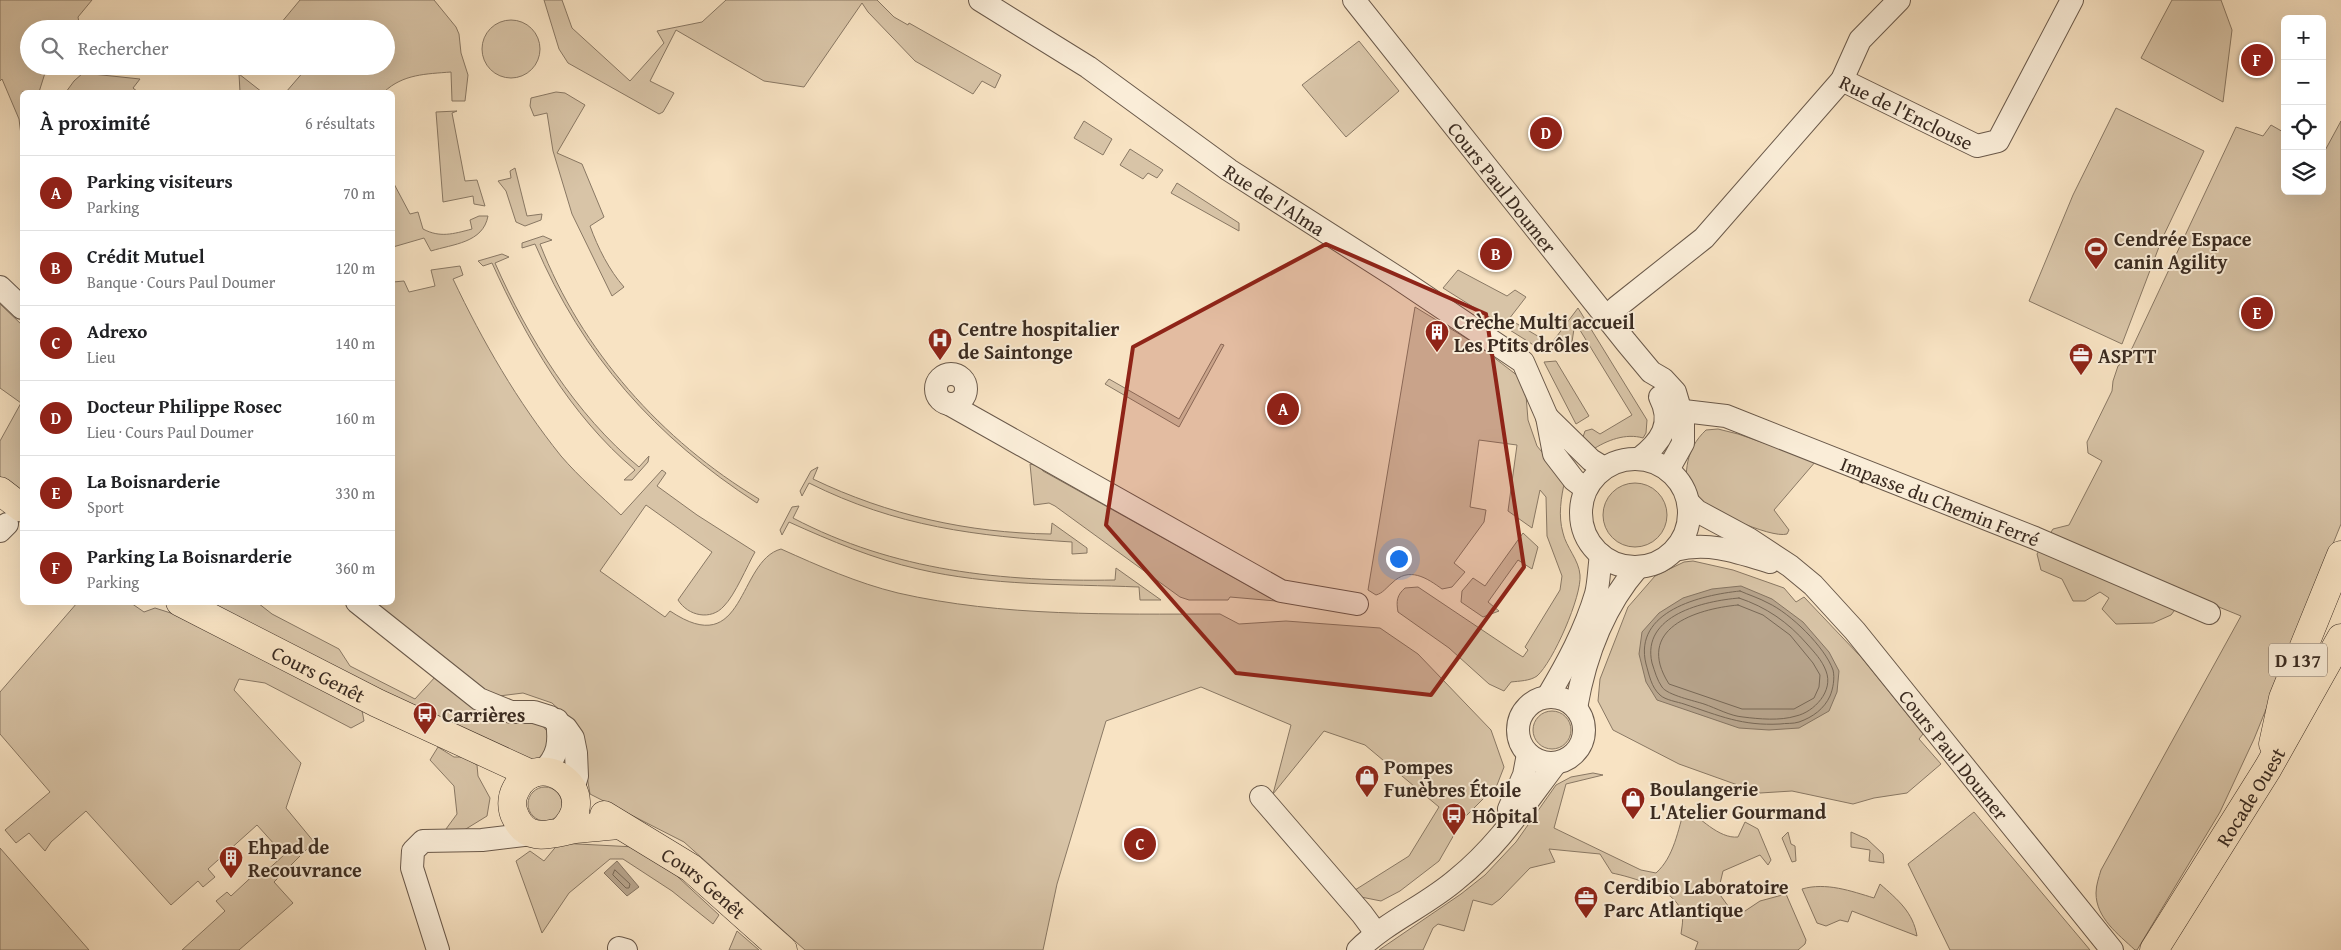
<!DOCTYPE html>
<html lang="fr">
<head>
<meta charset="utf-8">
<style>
	:root { --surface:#fff; --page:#f6f6f6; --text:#202124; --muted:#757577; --line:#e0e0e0; --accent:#8f2418 }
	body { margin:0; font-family:"Gentium Book Plus",serif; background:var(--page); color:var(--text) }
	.controls { position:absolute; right:15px; top:15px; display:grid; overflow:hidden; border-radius:8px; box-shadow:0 5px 20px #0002 }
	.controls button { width:45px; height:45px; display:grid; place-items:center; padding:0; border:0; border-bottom:1px solid var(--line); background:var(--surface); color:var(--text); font:25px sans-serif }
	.you { position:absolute; left:1398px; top:558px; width:18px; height:18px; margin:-12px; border:4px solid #fff; border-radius:50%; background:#1a73e8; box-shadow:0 0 0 8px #1a73e833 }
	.badge { display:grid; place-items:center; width:32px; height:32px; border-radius:50%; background:var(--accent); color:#fff; font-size:16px; font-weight:700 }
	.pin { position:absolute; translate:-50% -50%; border:2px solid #fff; box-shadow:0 1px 5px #0006 }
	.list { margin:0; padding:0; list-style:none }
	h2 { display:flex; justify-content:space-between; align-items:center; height:65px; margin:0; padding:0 20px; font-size:21px }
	h2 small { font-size:16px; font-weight:400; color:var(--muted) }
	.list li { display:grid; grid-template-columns:32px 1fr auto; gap:15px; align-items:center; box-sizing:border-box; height:75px; padding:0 20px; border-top:1px solid var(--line) }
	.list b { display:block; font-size:19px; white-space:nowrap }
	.list p { margin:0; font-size:16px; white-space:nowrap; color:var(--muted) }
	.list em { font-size:16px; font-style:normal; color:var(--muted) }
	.icon { flex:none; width:28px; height:28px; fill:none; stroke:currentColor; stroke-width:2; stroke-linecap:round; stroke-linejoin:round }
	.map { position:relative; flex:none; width:2341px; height:950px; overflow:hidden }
	.search { position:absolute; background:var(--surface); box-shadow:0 5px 20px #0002; left:20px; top:20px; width:375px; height:55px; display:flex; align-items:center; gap:12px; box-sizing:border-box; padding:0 18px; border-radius:28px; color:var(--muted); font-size:19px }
	.panel { position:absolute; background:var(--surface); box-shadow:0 5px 20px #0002; left:20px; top:90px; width:375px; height:515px; border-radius:8px }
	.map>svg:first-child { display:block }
	.green { fill:#d8c4a7; stroke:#897864 }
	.water { fill:#b7a48c; stroke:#857461 }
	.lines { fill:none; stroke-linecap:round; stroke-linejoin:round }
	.shore { stroke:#786856; stroke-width:1 }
	.minor-casing { stroke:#6a594a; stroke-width:24 }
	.major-casing { stroke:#3a2b21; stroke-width:29 }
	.minor { stroke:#faedd8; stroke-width:22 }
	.major { stroke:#f8e3c3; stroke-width:28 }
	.marked { fill:#8f2418; fill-opacity:0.2; stroke:#8f2418; stroke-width:4; stroke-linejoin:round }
	.labels { text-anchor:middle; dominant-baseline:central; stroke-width:4; stroke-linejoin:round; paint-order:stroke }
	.shield { fill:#faedd8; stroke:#746558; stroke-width:1 }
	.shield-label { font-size:19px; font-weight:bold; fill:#3a2b21 }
	.street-label { font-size:20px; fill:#3a2b21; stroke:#faedd8 }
	.poi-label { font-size:20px; font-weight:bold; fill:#3a2b21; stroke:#faedd8; text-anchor:start }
</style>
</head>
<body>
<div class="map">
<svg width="2341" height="950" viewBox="0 0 2341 950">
	<rect width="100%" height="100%" fill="#f8e3c3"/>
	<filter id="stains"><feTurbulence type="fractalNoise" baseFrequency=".004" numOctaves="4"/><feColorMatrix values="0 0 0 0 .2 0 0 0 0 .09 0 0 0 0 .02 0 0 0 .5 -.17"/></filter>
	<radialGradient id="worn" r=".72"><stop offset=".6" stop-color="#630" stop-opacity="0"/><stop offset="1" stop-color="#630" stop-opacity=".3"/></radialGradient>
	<g class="green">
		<polygon points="0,0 92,0 78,17 80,29 29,29 29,66 52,66 45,73 39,92 22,92 22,143 19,119 2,79 0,81"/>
		<path d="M300,0H434L456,27L459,34L461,53L468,75L465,101H452L451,72C426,74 403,74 384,92H286L305,70L301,66H386V29H276Z"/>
		<polygon points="544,0 562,0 572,28 630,81 664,43 657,31 702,22 726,0 877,0 894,17 908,25 909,23 1001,75 995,88 982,81 973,94 915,61 868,12 862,3 804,87 764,81 676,30 650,81 674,93 663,112 659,114 568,63 559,49"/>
		<polygon points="2172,0 2221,0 2232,30 2223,102 2141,58"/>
		<circle cx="511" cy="49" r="29"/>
		<polygon points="1359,41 1399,91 1346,137 1302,85"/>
		<polygon points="83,73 140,79 133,88 138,92 66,92 74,81"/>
		<polygon points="239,74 262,92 240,92"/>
		<path d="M556,92L565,93L585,105L557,153L582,164L604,217L590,226C598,248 609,270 624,287L612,296L572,214L553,151L547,113L534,116L530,106L531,98Z"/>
		<polygon points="2116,108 2204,151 2162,239 2122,344 2029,301 2073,195"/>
		<polygon points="457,111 452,113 465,181 477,180 485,206 474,204 473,196 443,202 436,112"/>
		<polygon points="1084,121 1112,139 1103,155 1074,138"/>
		<path d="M2341,121V524L2254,739L2220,812L2137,950H2135C2118,934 2096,918 2096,893C2096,885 2099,877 2101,870L2241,616L2187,594L2171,615L2153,623L2116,624L2102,609L2109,598L2100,592L2085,601H2073L2062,579L2041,570L2037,554L2053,529L2069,525L2102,461L2088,453L2087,442L2112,391L2113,381L2118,366L2127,359L2236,127L2263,136L2271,125L2285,133V191H2322V156Z"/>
		<polygon points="1130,149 1163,170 1157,178 1148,173 1143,179 1120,165"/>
		<polygon points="515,168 527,216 542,214 541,220 525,226 516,222 506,191 498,181 511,178 510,171"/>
		<path d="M393,182L410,214L418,212L423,229C440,238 453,234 472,229L470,220L479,216H488C483,243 453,244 431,251L424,238L393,247Z"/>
		<polygon points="1177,183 1239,223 1239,231 1171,193"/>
		<path d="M543,236L552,240L540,244C581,350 662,441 759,499L757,503C655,437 583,356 535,244L522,248V243Z"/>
		<path d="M502,254L509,257L495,263C528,338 575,414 639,467L649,456L648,462L632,480H624L635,470C570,415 526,338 492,263L483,266L478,261Z"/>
		<path d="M460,266L463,275L453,279C483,342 517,401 561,456C579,477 601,496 621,515L662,470L666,473L657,486L697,515L755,552C747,566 735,595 724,606C711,621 688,616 678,600L712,552L646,505L600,571L665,617L670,611C746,662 737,561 781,549C819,566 857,583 898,593C1003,617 1113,614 1220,614L1239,624L1286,621L1380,628L1418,654L1491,730L1504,767L1497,785L1463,819L1439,861L1400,891L1381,901L1361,897L1355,890L1409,856L1439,807L1365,745L1324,731L1273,794L1291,725L1201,687L1106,721L1057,884L1043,950H805L684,842L590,794L583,753L567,717L552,703L523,693L499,696L467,681L371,603L392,602L393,282L404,281L409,292L435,286L431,270Z"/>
		<path d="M1458,270L1507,296L1515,290L1526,297L1509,319L1551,344L1578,308L1647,420L1646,433L1643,438C1626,433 1607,440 1592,450L1583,437L1585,431L1592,429L1600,434L1632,415L1575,322L1572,342L1560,350L1535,348L1532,344L1443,288Z"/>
		<polygon points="0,304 22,325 22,493 0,477 0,441 21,403 0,388"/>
		<path d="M1415,307L1479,346L1518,376L1526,395L1528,420L1537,446L1565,480C1561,497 1558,516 1563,533C1566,547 1579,560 1580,575C1582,596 1553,662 1537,676C1530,681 1519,681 1511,682L1504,691L1489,684L1449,648L1398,612C1396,601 1397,595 1405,588L1418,587L1515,652L1523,657L1528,650L1525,647L1560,590L1562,576L1547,536L1546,497L1540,490L1532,528L1508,511L1517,445L1479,440L1470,507L1486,510L1484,522L1454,563L1465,572L1452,587L1442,589C1427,578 1409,566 1392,583C1386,588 1383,593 1376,595L1368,590Z"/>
		<polygon points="1221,344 1224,345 1179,427 1105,384 1109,379 1179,419"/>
		<polygon points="1556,361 1589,416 1576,424 1544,362"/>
		<path d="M1718,429L1738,434L1816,461L1774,510L1789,530L1787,534C1770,539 1705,507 1687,498C1685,471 1685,450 1706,430Z"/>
		<polygon points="1030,464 1040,466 1043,471 1276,601 1230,597 1228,600 1189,600 1180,597 1055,506 1049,503 1034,505"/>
		<path d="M818,467L813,479C888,515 968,533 1051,534L1052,523L1087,548V553L1072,554V542C976,536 897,527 809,483L802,496L800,491L811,471Z"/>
		<circle cx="1635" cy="515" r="32"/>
		<path d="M799,506L793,518C894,571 1002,582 1115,580L1116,568L1161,600H1140L1139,587C1066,584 990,586 918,569C874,559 831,541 789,522L782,535L780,530L792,507Z"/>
		<polygon points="1523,533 1538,547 1532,569 1518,560 1488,602 1499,611 1483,617 1461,602 1462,591 1473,578 1485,586"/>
		<polygon points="1693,561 1733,570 1784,588 1796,602 1804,597 1861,657 1923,734 1919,739 1941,764 1907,793 1874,798 1853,804 1792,791 1760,793 1679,764 1613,730 1598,701 1600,679 1628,607 1655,576 1684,562"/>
		<polygon points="77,603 131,603 144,612 155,608 196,621 361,705 364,721 351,728 265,683 239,679 234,690 301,763 286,808 314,842 274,882 293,903 239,950 182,950 225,911 216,901 227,892 231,896 259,870 263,874 284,855 257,825 208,869 215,877 203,887 198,881 171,905 86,811 51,842 45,851 29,833 16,843 5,830 50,792 0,734 0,692"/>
		<polygon points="209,603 258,603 272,614 339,649 350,666 415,699 436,676 491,717 540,723 552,737 542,760 520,762"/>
		<circle cx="1552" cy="730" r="19"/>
		<polygon points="438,747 454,757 464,757 477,765 478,776 490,798 487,816 461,832 446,829 457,814 454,786 430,760"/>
		<path d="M1593,773L1603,775L1566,784L1554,828L1641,870L1656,873C1674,857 1678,830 1685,807C1699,817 1719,839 1738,837L1745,822L1758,829L1771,860L1768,865L1760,855L1723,871L1718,892L1736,917L1760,901L1786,894L1806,940L1805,944L1798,950H1695L1698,942L1681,934C1682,926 1684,918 1681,911C1675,889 1631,877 1612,873L1600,854L1549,849L1555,862L1530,868L1500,899L1492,905L1473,900L1464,931L1438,924L1433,928L1423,950H1379L1461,894L1485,875L1516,842L1556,785L1571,777Z"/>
		<circle cx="545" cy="804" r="17"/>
		<polygon points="1974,812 2085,944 2090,950 1950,950 1908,864"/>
		<polygon points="1788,832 1791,844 1795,846 1796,861 1792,862 1782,838"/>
		<polygon points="1851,832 1867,839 1883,854 1884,863 1869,861 1870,850 1851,847"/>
		<polygon points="559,843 635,847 664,864 719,915 713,924 672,891 623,859 610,859 569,893 542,933 516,861 530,851 544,861"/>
		<polygon points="0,848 89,950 0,950"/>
		<path d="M1880,884C1898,900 1913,912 1917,936L1852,911L1848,922L1840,920L1826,926L1817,923L1802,889C1826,882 1851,891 1874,898Z"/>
		<polygon points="737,931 759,950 729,950"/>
	</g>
	<g class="water">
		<polygon points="1741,586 1772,599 1803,622 1829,652 1839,671 1837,692 1829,711 1799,728 1769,730 1739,728 1657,700 1646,682 1639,654 1642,632 1659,613 1683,598 1712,589"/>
		<polygon points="617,861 639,887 627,896 604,873"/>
	</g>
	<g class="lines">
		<g class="shore">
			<path d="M1740,591C1749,595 1759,598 1768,603C1790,613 1825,647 1833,670C1835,678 1833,689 1830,696C1824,709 1813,717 1799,722C1793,724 1786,723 1780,724C1742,726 1720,716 1684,704C1678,702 1665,700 1660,695C1651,687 1649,674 1646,664C1633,611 1701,595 1740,591Z"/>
			<path d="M1739,598C1766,607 1788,622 1807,644C1814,652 1822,660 1826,671C1834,691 1814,712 1796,716C1780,721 1759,719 1743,717C1730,716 1716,708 1704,704C1695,701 1667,695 1662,687C1657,680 1655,672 1652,663C1641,615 1704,601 1739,598Z"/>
			<path d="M1738,605L1763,615L1790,635L1813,663L1820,675L1819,687L1814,698L1794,709H1742L1669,684C1634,629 1695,609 1738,605Z"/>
			<polygon points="615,870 630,884 629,888 626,888 613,875"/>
		</g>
		<defs>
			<g id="minor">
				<path id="s1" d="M980,0L1088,67L1229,170L1398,278L1523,362L1547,417L1554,454L1574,480L1586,489"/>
				<path id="s2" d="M1354,0L1626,342L1651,372L1663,379L1675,392L1683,419V443L1668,470"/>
				<path id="s3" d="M1842,80L1977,146L1998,141L2072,0"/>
				<polyline points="0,287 22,308"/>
				<polyline points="1606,318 1617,307 1704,238 1842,80 1860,40 1899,0"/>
				<circle cx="951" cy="389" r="15"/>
				<polyline points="949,404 1281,591 1357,604"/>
				<path id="s4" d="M1667,409L1726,416L2035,538L2209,613"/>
				<polyline points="1547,417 1591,460 1604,468"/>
				<path d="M1639,459C1661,442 1674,424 1660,397"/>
				<circle cx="1635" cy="513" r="54"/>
				<path id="s5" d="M1689,503L1697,511L1749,539L1790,566L1813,585L1855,631L2112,950"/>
				<polyline points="0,531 7,524"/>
				<path d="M1675,550C1708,541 1738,552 1770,562"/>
				<polyline points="357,602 479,699 511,712 534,712 550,717 566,728 573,738 576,753 577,776 573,789"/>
				<path d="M1548,696C1567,664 1585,631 1596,594C1599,582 1599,568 1601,555"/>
				<circle cx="1551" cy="730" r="33"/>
				<path d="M1576,708C1585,656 1603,607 1638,567"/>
				<path d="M542,772C559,756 560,742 557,720"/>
				<polyline points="1261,797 1362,914 1376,933"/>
				<polyline points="1509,809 1524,775 1528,754"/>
				<polyline points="619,948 626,950"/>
				<polyline points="438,950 412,868 413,851 423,841 482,840 532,834"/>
				<path d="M1358,950C1387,921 1426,906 1457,879C1499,845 1524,805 1556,763"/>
			</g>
			<g id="major">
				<polyline points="0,491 22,508"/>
				<path id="s6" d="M180,602L377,703L531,774"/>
				<polyline points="2273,744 2283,698 2341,555"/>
				<path id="s7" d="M604,815L691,868L783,950"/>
				<path d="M561,832C606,791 538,746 516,789C511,798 511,809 516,818C529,845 555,832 577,829C591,827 605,827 619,825"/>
				<path id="s8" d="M2154,950L2268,768L2341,638"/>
			</g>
		</defs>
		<use href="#minor" class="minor-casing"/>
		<use href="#major" class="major-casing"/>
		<use href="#minor" class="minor"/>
		<use href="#major" class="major"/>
	</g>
	<path class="marked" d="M1326,244L1486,314L1524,567L1431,695L1236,673L1106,525L1133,347Z"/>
	<defs>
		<symbol id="stadium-pin" viewBox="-11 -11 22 30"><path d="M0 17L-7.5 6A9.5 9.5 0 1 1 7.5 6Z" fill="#8f2418" stroke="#faedd8"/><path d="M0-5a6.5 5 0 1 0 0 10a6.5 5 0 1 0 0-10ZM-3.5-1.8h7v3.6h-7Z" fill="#fff"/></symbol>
		<symbol id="building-pin" viewBox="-11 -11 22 30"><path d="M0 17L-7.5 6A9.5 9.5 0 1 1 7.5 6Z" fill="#8f2418" stroke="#faedd8"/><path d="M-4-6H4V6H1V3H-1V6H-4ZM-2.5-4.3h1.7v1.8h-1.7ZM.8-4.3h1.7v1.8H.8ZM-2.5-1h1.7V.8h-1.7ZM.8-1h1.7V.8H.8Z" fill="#fff"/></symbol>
		<symbol id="hospital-pin" viewBox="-11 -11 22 30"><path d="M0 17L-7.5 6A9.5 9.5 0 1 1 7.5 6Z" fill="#8f2418" stroke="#faedd8"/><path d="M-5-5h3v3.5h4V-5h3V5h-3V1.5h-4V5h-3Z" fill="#fff"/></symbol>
		<symbol id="office-pin" viewBox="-11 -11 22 30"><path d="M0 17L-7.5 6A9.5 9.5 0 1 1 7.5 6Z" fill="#8f2418" stroke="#faedd8"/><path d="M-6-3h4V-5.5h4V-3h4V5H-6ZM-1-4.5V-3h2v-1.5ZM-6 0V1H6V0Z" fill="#fff"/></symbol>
		<symbol id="bus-pin" viewBox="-11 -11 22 30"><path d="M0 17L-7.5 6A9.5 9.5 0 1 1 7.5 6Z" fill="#8f2418" stroke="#faedd8"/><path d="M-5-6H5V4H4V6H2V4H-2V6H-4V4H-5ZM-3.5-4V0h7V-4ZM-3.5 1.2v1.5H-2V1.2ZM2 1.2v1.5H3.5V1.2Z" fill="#fff"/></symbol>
		<symbol id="shop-pin" viewBox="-11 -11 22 30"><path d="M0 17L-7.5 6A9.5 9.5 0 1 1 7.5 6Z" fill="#8f2418" stroke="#faedd8"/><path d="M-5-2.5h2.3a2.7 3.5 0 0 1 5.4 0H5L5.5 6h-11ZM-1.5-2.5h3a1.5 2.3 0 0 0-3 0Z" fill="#fff"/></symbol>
	</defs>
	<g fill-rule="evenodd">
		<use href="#stadium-pin" x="2082" y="235" width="28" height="38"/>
		<use href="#building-pin" x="1423" y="318" width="28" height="38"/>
		<use href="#hospital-pin" x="926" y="326" width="28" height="38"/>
		<use href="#office-pin" x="2067" y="341" width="28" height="38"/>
		<use href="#bus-pin" x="411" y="700" width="28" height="38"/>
		<use href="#shop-pin" x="1353" y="763" width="28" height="38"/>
		<use href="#shop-pin" x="1619" y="785" width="28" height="38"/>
		<use href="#bus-pin" x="1440" y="801" width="28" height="38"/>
		<use href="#building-pin" x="217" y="844" width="28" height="38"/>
		<use href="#office-pin" x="1572" y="884" width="28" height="38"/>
	</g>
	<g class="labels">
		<rect class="shield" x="2269" y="643.5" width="58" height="33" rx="4"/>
		<g class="shield-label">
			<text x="2298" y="660">D 137</text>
		</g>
		<g class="street-label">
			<text stroke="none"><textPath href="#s3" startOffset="72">Rue de l'Enclouse</textPath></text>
			<text stroke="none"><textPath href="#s2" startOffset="239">Cours Paul Doumer</textPath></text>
			<text stroke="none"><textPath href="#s1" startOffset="356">Rue de l'Alma</textPath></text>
			<text stroke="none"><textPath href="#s4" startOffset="290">Impasse du Chemin Ferré</textPath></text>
			<text stroke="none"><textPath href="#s6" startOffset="156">Cours Genêt</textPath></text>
			<text stroke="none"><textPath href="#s5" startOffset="370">Cours Paul Doumer</textPath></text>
			<text stroke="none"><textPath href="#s8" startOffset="181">Rocade Ouest</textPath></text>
			<text stroke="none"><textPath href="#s7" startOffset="121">Cours Genêt</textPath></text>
		</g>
		<g class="poi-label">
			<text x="2114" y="238">Cendrée Espace<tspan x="2114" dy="23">canin Agility</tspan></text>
			<text x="1454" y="321">Crèche Multi accueil<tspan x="1454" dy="23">Les Ptits drôles</tspan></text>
			<text x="958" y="328">Centre hospitalier<tspan x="958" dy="23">de Saintonge</tspan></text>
			<text x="2098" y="355">ASPTT</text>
			<text x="442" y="714">Carrières</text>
			<text x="1384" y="766">Pompes<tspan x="1384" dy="23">Funèbres Étoile</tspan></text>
			<text x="1650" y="788">Boulangerie<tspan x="1650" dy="23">L'Atelier Gourmand</tspan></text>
			<text x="1472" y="815">Hôpital</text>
			<text x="248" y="846">Ehpad de<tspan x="248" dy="23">Recouvrance</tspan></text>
			<text x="1604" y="886">Cerdibio Laboratoire<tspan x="1604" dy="23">Parc Atlantique</tspan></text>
		</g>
	</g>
	<rect width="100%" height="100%" filter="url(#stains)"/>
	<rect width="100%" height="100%" fill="url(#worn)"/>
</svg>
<div class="controls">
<button>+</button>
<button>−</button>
<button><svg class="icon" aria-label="locate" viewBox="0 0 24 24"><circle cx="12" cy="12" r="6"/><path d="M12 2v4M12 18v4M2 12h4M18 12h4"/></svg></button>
<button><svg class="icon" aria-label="layers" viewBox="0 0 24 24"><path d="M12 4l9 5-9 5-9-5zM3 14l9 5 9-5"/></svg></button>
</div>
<div class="you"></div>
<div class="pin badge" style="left:1283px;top:409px">A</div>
<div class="pin badge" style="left:1496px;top:254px">B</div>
<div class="pin badge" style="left:1140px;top:844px">C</div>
<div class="pin badge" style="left:1546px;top:133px">D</div>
<div class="pin badge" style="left:2257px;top:313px">E</div>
<div class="pin badge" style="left:2257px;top:60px">F</div>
<div class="search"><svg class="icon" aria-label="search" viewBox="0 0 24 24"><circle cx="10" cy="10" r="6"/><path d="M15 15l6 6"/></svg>Rechercher</div>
<section class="panel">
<h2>À proximité<small>6 résultats</small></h2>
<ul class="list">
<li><span class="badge">A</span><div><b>Parking visiteurs</b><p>Parking</p></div><em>70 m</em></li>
<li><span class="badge">B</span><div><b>Crédit Mutuel</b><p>Banque · Cours Paul Doumer</p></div><em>120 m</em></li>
<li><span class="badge">C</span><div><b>Adrexo</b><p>Lieu</p></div><em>140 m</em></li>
<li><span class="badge">D</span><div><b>Docteur Philippe Rosec</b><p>Lieu · Cours Paul Doumer</p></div><em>160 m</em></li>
<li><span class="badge">E</span><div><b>La Boisnarderie</b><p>Sport</p></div><em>330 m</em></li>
<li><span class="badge">F</span><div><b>Parking La Boisnarderie</b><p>Parking</p></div><em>360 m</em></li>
</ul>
</section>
</div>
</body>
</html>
